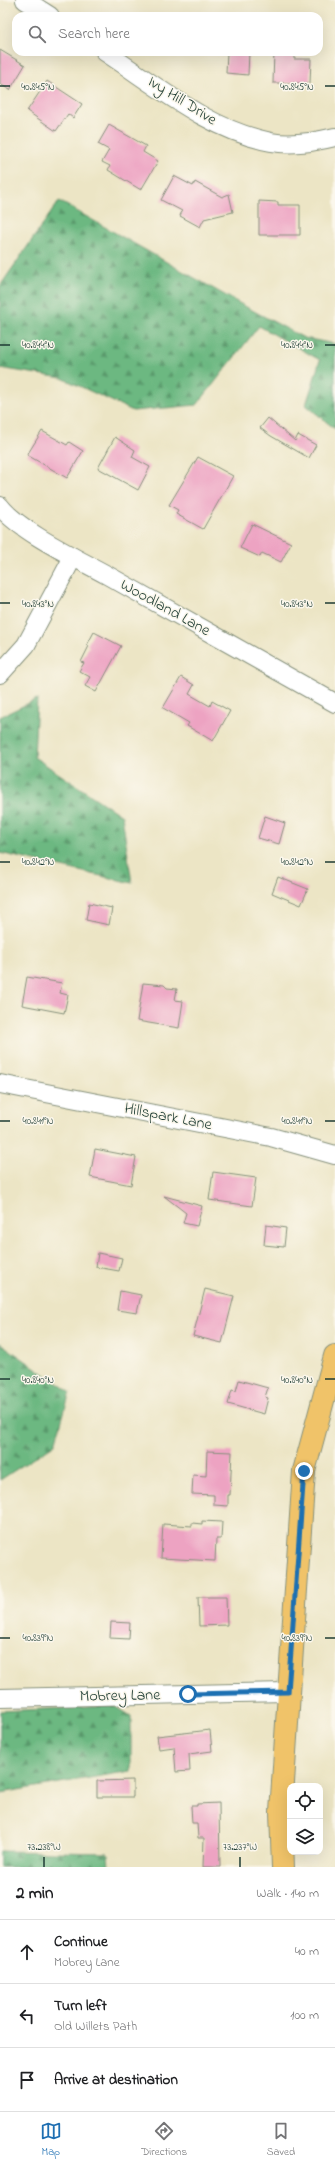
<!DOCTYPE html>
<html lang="en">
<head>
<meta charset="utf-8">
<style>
	:root { --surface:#fff; --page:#f6f6f6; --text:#202124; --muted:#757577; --line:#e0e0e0; --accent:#1f6fb2 }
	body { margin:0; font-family:"Indie Flower",sans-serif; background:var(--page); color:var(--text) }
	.controls { position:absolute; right:12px; bottom:12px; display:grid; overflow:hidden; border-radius:8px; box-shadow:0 4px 16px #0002 }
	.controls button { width:36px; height:36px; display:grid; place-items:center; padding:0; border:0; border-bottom:1px solid var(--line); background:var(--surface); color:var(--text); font:20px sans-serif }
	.stop { position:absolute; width:12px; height:12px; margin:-9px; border:3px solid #1f6fb2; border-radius:50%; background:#fff }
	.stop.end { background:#1f6fb2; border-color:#fff; box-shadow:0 1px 4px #0008 }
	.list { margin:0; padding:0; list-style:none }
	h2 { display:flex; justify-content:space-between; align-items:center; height:52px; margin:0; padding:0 16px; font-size:17px }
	h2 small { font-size:13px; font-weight:400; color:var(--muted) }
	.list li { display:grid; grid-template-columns:26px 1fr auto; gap:12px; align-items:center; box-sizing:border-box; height:64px; padding:0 16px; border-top:1px solid var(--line) }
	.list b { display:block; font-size:15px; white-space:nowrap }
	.list p { margin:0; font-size:13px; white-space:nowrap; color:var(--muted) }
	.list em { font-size:13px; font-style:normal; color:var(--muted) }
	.icon { flex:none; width:22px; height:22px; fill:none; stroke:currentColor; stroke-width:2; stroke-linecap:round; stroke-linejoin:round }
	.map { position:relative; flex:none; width:335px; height:1867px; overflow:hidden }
	.search { position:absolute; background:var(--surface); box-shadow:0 4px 16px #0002; left:12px; right:12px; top:12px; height:44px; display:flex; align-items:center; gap:10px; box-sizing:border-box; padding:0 14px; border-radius:12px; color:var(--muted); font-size:15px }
	.sheet { height:244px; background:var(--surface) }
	nav { display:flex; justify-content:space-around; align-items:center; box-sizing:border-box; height:56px; border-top:1px solid var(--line); background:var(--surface); font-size:11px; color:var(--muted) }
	nav a { display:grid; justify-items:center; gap:2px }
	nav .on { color:var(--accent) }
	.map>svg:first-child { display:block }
	.forest { fill:url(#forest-firs); stroke:#467a5a }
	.building { fill:#eda3c2 }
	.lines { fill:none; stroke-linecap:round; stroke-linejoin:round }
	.minor-casing { stroke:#86917c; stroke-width:20 }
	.major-casing { stroke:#86917c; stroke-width:24 }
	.minor { stroke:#fff; stroke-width:18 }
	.major { stroke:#f0c369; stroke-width:22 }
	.route { stroke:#1f6fb2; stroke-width:5 }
	.ticks { fill:none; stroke:#1f3d34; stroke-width:1.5 }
	.labels { text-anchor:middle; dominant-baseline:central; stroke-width:3; stroke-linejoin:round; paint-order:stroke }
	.street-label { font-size:16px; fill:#1f3d34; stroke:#fbf7ec }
	.ticks-label { font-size:10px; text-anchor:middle; fill:#1f3d34; stroke:#fbf7ec; stroke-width:3; stroke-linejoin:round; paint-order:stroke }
</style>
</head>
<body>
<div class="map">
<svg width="335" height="1867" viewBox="0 0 335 1867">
	<defs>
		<pattern id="forest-firs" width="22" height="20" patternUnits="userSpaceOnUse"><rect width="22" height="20" fill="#6cb881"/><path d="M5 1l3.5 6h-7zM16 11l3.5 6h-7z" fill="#58976a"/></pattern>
	</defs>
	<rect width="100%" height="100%" fill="#fbf7ec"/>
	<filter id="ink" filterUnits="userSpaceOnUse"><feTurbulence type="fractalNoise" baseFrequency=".025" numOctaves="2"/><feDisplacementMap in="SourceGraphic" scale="8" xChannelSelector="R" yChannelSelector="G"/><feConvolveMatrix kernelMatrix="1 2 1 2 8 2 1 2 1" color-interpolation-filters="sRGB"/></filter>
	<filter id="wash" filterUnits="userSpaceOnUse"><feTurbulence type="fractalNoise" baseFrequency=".012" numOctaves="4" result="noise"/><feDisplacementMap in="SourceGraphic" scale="16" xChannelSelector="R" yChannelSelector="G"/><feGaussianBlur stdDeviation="0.9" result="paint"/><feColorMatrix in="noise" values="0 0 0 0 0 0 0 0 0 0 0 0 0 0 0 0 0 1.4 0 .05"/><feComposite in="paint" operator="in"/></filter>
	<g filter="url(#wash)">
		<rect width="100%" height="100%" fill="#ece5c5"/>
		<g class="forest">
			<polygon points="59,201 237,302 304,338 335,344 335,429 306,405 320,360 259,326 197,405 133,411 62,378 0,368 0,286"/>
			<polygon points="37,699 34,757 122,816 132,883 0,853 0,717"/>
			<polygon points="0,1343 70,1392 55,1444 0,1480"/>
			<polygon points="115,1706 131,1716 131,1771 0,1793 0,1711"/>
			<polygon points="0,1851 108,1853 109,1867 0,1867"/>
		</g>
		<g id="blocks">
			<g class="building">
				<polygon points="0,50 25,65 10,90 0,84"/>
				<polygon points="227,52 249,52 248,75 226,73"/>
				<polygon points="274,52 294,52 294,59 311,59 310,83 273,83"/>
				<polygon points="47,81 82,104 73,118 68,114 56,131 27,111"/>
				<polygon points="109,125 146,146 143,152 158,161 141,190 108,170 110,166 102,162 109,150 98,144"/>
				<polygon points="174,176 193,186 195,182 222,197 229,194 233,212 204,219 200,227 180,216 182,211 161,200"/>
				<polygon points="259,201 278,202 278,205 300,205 300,235 259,235"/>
				<polygon points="268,418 295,441 298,435 316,445 309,458 271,436 260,428"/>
				<polygon points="42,431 67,445 69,442 83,451 67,478 27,455"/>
				<polygon points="115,437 135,450 132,457 150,467 138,490 98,468"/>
				<polygon points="198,457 233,476 203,529 176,514 178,510 169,505"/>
				<polygon points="252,524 291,543 281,562 262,553 260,557 240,548"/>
				<polygon points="94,632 121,646 96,692 85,686 90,677 79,671 84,663 81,662 89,646 87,645"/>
				<polygon points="181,677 194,685 189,694 210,706 212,701 230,711 213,741 187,726 189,723 163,708"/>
				<polygon points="265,816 285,823 279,844 258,838"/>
				<polygon points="278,877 308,889 301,905 272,893"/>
				<polygon points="89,903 112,908 109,925 86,920"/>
				<polygon points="27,977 62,983 60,993 68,995 64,1013 22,1005"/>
				<polygon points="143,983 164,985 167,988 177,989 175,1000 183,1001 179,1028 137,1021"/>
				<polygon points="95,1149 136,1157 131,1185 90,1177"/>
				<polygon points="213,1172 256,1178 252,1206 209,1200"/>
				<polygon points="164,1196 202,1206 197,1226 183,1223 186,1213"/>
				<polygon points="266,1225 286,1228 284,1247 264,1245"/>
				<polygon points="98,1253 122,1258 119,1271 96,1267"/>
				<polygon points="205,1289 234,1296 222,1343 193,1336"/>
				<polygon points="120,1291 141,1295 137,1313 117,1310"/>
				<polygon points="239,1380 268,1388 265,1397 268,1398 264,1414 228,1404 232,1390 236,1391"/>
				<polygon points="207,1451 232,1452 230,1495 228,1495 228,1506 214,1505 214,1495 192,1494 193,1475 206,1476"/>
				<polygon points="202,1521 222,1522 221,1539 216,1539 215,1561 161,1558 163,1524 192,1526 192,1523 202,1524"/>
				<polygon points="198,1597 226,1597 227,1625 199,1626"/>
				<polygon points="111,1622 130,1623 129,1639 110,1638"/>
				<polygon points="210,1730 212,1751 189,1754 190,1771 176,1772 174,1747 159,1749 157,1736"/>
				<polygon points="133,1780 133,1797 97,1797 97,1781"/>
				<polygon points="219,1803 220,1867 203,1867 204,1838 198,1838 197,1823 192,1823 191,1806 197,1806 197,1804"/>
			</g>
		</g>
	</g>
	<g filter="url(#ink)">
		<use href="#blocks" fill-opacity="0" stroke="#86917c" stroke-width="1"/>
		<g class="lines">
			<defs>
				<g id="minor">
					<polyline points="25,0 50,16"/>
					<path d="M105,52C157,86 209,130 271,142C292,146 314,142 335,137"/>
					<path d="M0,506C19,531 78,559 107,575C183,618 259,660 335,703"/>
					<polyline points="0,674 26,645 73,557"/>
					<polyline points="0,1084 271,1137 335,1155"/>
					<polyline points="0,1698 288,1692"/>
				</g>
				<polyline id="major" points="283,1867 281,1812 304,1471 335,1356"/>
			</defs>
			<use href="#minor" class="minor-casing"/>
			<use href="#major" class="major-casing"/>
			<use href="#minor" class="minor"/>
			<use href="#major" class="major"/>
		</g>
	</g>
	<g class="lines" filter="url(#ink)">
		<polyline class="route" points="188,1694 288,1692 304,1471"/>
	</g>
	<path class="ticks" d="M0,86H10M325,86H335M0,345H10M325,345H335M0,603H10M325,603H335M0,862H10M325,862H335M0,1121H10M325,1121H335M0,1379H10M325,1379H335M0,1638H10M325,1638H335M44,1857V1867M240,1857V1867"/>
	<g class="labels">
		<g class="street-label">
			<text transform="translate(182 101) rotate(32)">Ivy Hill Drive</text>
			<text transform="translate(165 608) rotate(29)">Woodland Lane</text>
			<text transform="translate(168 1117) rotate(11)">Hillspark Lane</text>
			<text transform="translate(120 1696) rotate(-1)">Mobrey Lane</text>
		</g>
	</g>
	<g class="ticks-label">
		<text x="38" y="90">40.845°N</text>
		<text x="297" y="90">40.845°N</text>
		<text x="38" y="348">40.844°N</text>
		<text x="297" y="348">40.844°N</text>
		<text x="38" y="607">40.843°N</text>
		<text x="297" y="607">40.843°N</text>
		<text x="38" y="865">40.842°N</text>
		<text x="297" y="865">40.842°N</text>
		<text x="38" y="1124">40.841°N</text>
		<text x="297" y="1124">40.841°N</text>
		<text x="38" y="1383">40.840°N</text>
		<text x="297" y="1383">40.840°N</text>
		<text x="38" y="1641">40.839°N</text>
		<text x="297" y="1641">40.839°N</text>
		<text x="44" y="1850">73.238°W</text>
		<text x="240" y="1850">73.237°W</text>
	</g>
</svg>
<div class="controls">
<button><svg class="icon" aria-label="locate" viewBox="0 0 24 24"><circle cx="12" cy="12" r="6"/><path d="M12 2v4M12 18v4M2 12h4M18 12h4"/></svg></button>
<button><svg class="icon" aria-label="layers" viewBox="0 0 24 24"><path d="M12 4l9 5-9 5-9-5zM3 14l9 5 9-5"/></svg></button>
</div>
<div class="stop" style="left:188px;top:1694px"></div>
<div class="stop end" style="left:304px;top:1471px"></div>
<div class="search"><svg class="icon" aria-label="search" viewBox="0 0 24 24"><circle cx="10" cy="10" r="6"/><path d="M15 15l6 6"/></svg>Search here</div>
</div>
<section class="sheet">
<h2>2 min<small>Walk · 140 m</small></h2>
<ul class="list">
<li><svg class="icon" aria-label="ahead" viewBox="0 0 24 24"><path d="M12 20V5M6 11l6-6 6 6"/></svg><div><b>Continue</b><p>Mobrey Lane</p></div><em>40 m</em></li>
<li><svg class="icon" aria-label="left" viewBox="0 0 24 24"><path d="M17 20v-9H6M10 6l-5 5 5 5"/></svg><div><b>Turn left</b><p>Old Willets Path</p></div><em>100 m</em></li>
<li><svg class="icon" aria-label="arrive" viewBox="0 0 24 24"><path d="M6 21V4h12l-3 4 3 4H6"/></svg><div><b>Arrive at destination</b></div></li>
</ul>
</section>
<nav>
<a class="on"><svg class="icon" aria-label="map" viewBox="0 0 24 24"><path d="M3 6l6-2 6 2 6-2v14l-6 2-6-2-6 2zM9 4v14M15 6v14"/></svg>Map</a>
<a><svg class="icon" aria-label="directions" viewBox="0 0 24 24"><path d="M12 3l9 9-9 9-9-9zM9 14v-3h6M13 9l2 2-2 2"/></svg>Directions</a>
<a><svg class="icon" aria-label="saved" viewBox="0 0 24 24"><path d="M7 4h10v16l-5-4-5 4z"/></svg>Saved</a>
</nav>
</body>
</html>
